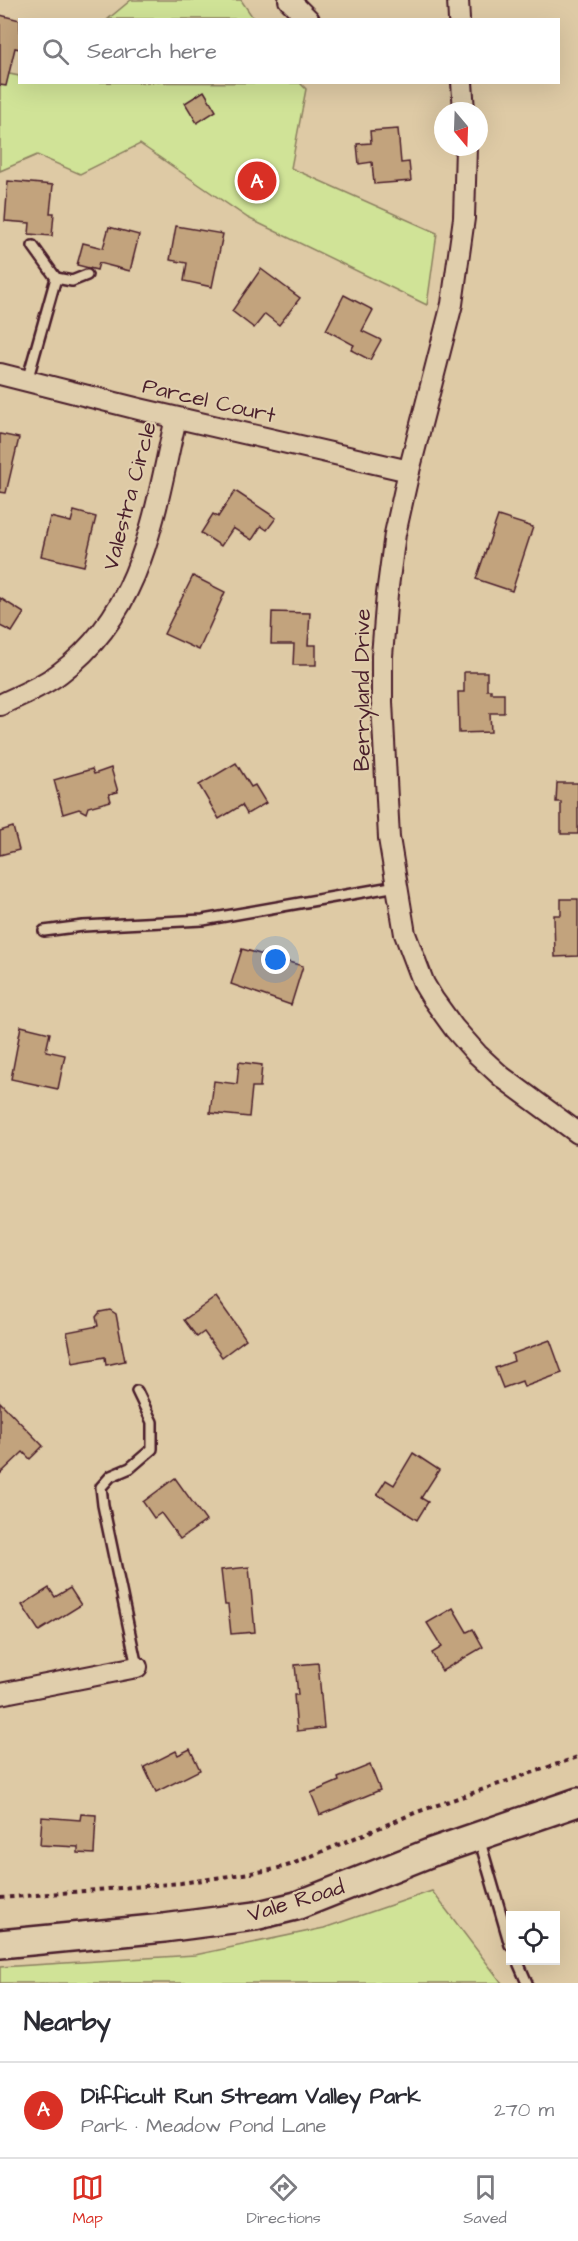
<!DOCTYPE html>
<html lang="en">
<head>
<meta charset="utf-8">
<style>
	:root { --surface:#fff; --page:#f2f2f3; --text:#2b2b33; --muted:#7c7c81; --line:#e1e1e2; --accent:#d93025 }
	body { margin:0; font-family:"Architects Daughter",sans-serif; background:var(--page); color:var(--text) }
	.controls { position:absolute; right:18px; bottom:18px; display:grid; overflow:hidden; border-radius:0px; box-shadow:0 6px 24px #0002 }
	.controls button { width:54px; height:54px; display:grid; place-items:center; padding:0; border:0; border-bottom:2px solid var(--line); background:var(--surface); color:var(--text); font:30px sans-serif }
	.compass { position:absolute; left:434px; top:102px; width:54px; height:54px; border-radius:50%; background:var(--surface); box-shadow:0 6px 24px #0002; rotate:161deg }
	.you { position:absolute; left:276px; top:960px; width:21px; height:21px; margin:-15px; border:4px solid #fff; border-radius:50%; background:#1a73e8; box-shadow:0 0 0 9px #1a73e833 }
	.badge { display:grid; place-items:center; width:39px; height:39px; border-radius:50%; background:var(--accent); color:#fff; font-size:20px; font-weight:700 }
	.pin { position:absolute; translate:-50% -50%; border:3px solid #fff; box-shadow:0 2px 6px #0006 }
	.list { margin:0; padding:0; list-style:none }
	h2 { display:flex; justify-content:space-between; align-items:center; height:78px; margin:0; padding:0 24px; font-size:26px }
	h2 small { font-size:20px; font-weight:400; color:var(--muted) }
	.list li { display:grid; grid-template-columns:39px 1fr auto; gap:18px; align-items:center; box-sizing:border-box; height:96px; padding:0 24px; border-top:2px solid var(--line) }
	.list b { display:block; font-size:22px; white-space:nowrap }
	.list p { margin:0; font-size:20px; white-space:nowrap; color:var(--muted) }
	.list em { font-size:20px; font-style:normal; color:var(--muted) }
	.icon { flex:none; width:33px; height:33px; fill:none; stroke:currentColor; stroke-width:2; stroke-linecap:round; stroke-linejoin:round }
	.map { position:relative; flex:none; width:578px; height:1983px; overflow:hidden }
	.search { position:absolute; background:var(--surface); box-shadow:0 6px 24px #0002; left:18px; right:18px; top:18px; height:66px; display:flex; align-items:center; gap:15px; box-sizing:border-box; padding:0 21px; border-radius:0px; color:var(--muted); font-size:22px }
	.sheet { height:174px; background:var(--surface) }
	nav { display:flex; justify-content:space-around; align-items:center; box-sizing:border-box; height:84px; border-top:2px solid var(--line); background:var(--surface); font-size:16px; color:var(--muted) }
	nav a { display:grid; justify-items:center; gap:3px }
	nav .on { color:var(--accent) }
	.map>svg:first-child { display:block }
	.green { fill:#d0e397; stroke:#8d8161; stroke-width:1.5 }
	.building { fill:#c2a37d; stroke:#4a1f2b; stroke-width:1.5 }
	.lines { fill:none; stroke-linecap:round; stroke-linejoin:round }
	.service-casing { stroke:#4a1f2b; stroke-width:14 }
	.minor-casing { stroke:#4a1f2b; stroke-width:24 }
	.secondary-casing { stroke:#4a1f2b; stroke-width:32 }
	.path { stroke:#4a1f2b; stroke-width:4; stroke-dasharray:4.5 4.5; stroke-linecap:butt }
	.service { stroke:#e0ceac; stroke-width:9 }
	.minor { stroke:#e0ceac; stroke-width:20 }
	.secondary { stroke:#e0ceac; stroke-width:27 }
	.labels { text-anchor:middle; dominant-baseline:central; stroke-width:4.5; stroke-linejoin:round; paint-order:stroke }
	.street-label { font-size:22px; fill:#4a1f2b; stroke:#e0ceac }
</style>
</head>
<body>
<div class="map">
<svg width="578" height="1983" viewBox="0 0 578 1983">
	<rect width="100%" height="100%" fill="#decaa5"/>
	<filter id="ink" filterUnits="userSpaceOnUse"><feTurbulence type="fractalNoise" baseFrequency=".0167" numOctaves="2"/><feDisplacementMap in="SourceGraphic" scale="12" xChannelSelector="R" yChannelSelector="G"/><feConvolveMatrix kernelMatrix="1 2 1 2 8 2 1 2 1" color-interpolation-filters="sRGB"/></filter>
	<g filter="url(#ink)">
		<g class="green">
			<polygon points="131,0 241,0 254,19 108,19"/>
			<polygon points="0,72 19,76 20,82 300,83 306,89 291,168 437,233 427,305 248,218 140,144 80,174 37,155 0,171"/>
			<polygon points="432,1891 502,1983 0,1983 0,1967 195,1955 324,1928"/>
		</g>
		<g class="building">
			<polygon points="0,15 20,20 20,49 15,48 6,86 0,85"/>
			<polygon points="204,91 216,111 197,123 185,103"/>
			<polygon points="398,129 401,163 409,162 411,181 374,184 372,162 359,164 357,144 371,143 370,131"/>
			<polygon points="8,181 53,185 50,213 54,213 52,236 29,234 30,223 5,221"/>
			<polygon points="176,226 223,234 212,287 184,281 187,263 170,260"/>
			<polygon points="109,227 139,235 130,271 99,263 97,270 77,265 83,243 103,248"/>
			<polygon points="261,269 300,298 279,325 265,314 254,328 232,311"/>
			<polygon points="344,295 373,310 362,331 381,340 370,360 351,350 354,345 326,330"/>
			<polygon points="0,434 19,438 6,493 0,492"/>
			<polygon points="235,491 276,518 267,530 261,526 252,540 233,528 221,546 201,533 213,514 218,517"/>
			<polygon points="74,511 96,517 84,566 41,556 50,517 71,522"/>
			<polygon points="498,516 533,527 512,591 476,579"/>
			<polygon points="193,576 225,592 199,650 164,634"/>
			<polygon points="0,598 24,613 12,632 0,626"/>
			<polygon points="272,612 310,613 308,645 316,645 316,665 293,665 294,644 271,644"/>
			<polygon points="464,672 487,672 487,690 491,690 491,693 504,693 504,713 490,713 491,732 459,733 458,692 464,692"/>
			<polygon points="236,763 251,787 255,785 266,803 247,814 242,805 219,819 199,785"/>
			<polygon points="111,768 118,792 109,794 111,801 88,807 86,813 79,809 63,814 54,780 92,769 94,774"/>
			<polygon points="557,783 578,783 578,834 561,834 561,802 556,802"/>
			<polygon points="13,827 19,850 0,855 0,831"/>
			<polygon points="561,899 578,899 578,956 555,957 554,915 561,915"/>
			<polygon points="242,949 303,966 291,1005 231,984"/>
			<polygon points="21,1026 50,1033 46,1051 65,1055 58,1089 11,1079"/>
			<polygon points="239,1062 262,1065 260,1087 252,1087 249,1117 210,1113 214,1081 237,1084"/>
			<polygon points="216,1297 246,1339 222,1357 204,1332 197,1337 184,1320"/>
			<polygon points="110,1310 116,1314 125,1361 106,1365 105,1357 73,1363 67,1332 98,1326 96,1317 100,1312"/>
			<polygon points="550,1340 562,1373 524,1387 522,1381 503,1388 495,1368 514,1361 512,1354"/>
			<polygon points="0,1402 43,1446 30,1459 23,1452 0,1474"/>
			<polygon points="413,1453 439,1470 421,1498 428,1502 417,1520 377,1494 386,1480 394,1485"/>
			<polygon points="175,1478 206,1521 180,1539 161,1513 154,1518 143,1502"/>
			<polygon points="249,1567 255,1632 231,1634 228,1605 225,1605 221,1570"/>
			<polygon points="49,1588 55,1597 70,1588 81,1605 39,1631 22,1605"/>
			<polygon points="453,1608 467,1632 473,1629 483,1647 442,1671 432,1653 442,1647 427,1623"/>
			<polygon points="318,1663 324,1728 297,1731 294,1695 298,1695 295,1665"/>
			<polygon points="190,1749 200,1770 156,1792 144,1767 176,1751 178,1755"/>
			<polygon points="370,1765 380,1790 320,1815 311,1793 339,1781 338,1778"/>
			<polygon points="81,1814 96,1815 94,1854 78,1853 78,1847 40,1845 42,1817 80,1820"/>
		</g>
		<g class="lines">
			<defs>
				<g id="service">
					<polyline points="56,278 72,281 87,275"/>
					<polyline points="27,381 56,278 33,246"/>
					<polyline points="44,931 83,926 203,920 397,886"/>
					<polyline points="137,1667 103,1505 101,1487 111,1476 130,1468 152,1449 152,1422 137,1391"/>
					<polyline points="479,1838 510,1945"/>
					<polyline points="517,1960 527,1983"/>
				</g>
				<g id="minor">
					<polyline points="289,0 309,20"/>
					<polyline points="458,0 459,20"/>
					<polyline points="462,82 464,111"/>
					<polyline points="466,147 464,218 452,304 409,471 395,534 387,594 382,656 382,702 389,838 405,934 424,984 433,999 454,1028 477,1054 502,1077 578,1133"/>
					<polyline points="0,374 139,409 409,471"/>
					<path d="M0,705C20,695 42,687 60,673C144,610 154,513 176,418"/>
					<polyline points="0,1694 137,1667"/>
				</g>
				<polyline id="secondary" points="0,1944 164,1928 255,1916 296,1906 432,1852 578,1802"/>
			</defs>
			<use href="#service" class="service-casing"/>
			<use href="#minor" class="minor-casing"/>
			<use href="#secondary" class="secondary-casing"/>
			<polyline class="path" points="0,1898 181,1883 271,1870 290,1865 417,1812 578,1757"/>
			<use href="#service" class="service"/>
			<use href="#minor" class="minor"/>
			<use href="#secondary" class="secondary"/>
		</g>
	</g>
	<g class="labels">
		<g class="street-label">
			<text transform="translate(209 401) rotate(13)">Parcel Court</text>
			<text transform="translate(130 496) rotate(-75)">Valestra Circle</text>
			<text transform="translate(362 690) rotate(-90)">Berryland Drive</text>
			<text transform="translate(296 1901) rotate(-17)">Vale Road</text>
		</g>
	</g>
</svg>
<div class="controls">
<button><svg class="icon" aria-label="locate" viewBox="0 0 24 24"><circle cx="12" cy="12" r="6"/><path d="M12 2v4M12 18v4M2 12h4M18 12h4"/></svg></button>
</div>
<svg class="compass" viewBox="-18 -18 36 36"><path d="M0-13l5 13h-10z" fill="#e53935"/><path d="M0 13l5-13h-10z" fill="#7c7c81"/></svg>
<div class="you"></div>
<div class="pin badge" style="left:257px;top:181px">A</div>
<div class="search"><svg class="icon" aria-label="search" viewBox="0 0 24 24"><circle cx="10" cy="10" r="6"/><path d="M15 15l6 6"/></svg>Search here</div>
</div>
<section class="sheet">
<h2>Nearby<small></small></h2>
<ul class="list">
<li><span class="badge">A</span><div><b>Difficult Run Stream Valley Park</b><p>Park · Meadow Pond Lane</p></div><em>270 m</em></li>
</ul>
</section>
<nav>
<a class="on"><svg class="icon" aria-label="map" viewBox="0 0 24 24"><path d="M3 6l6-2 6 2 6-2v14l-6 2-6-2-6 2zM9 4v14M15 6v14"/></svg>Map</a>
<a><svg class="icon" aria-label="directions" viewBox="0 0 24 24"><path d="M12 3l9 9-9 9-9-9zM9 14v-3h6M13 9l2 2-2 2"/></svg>Directions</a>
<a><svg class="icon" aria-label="saved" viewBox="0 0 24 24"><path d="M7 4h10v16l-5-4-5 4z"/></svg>Saved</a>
</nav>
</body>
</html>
